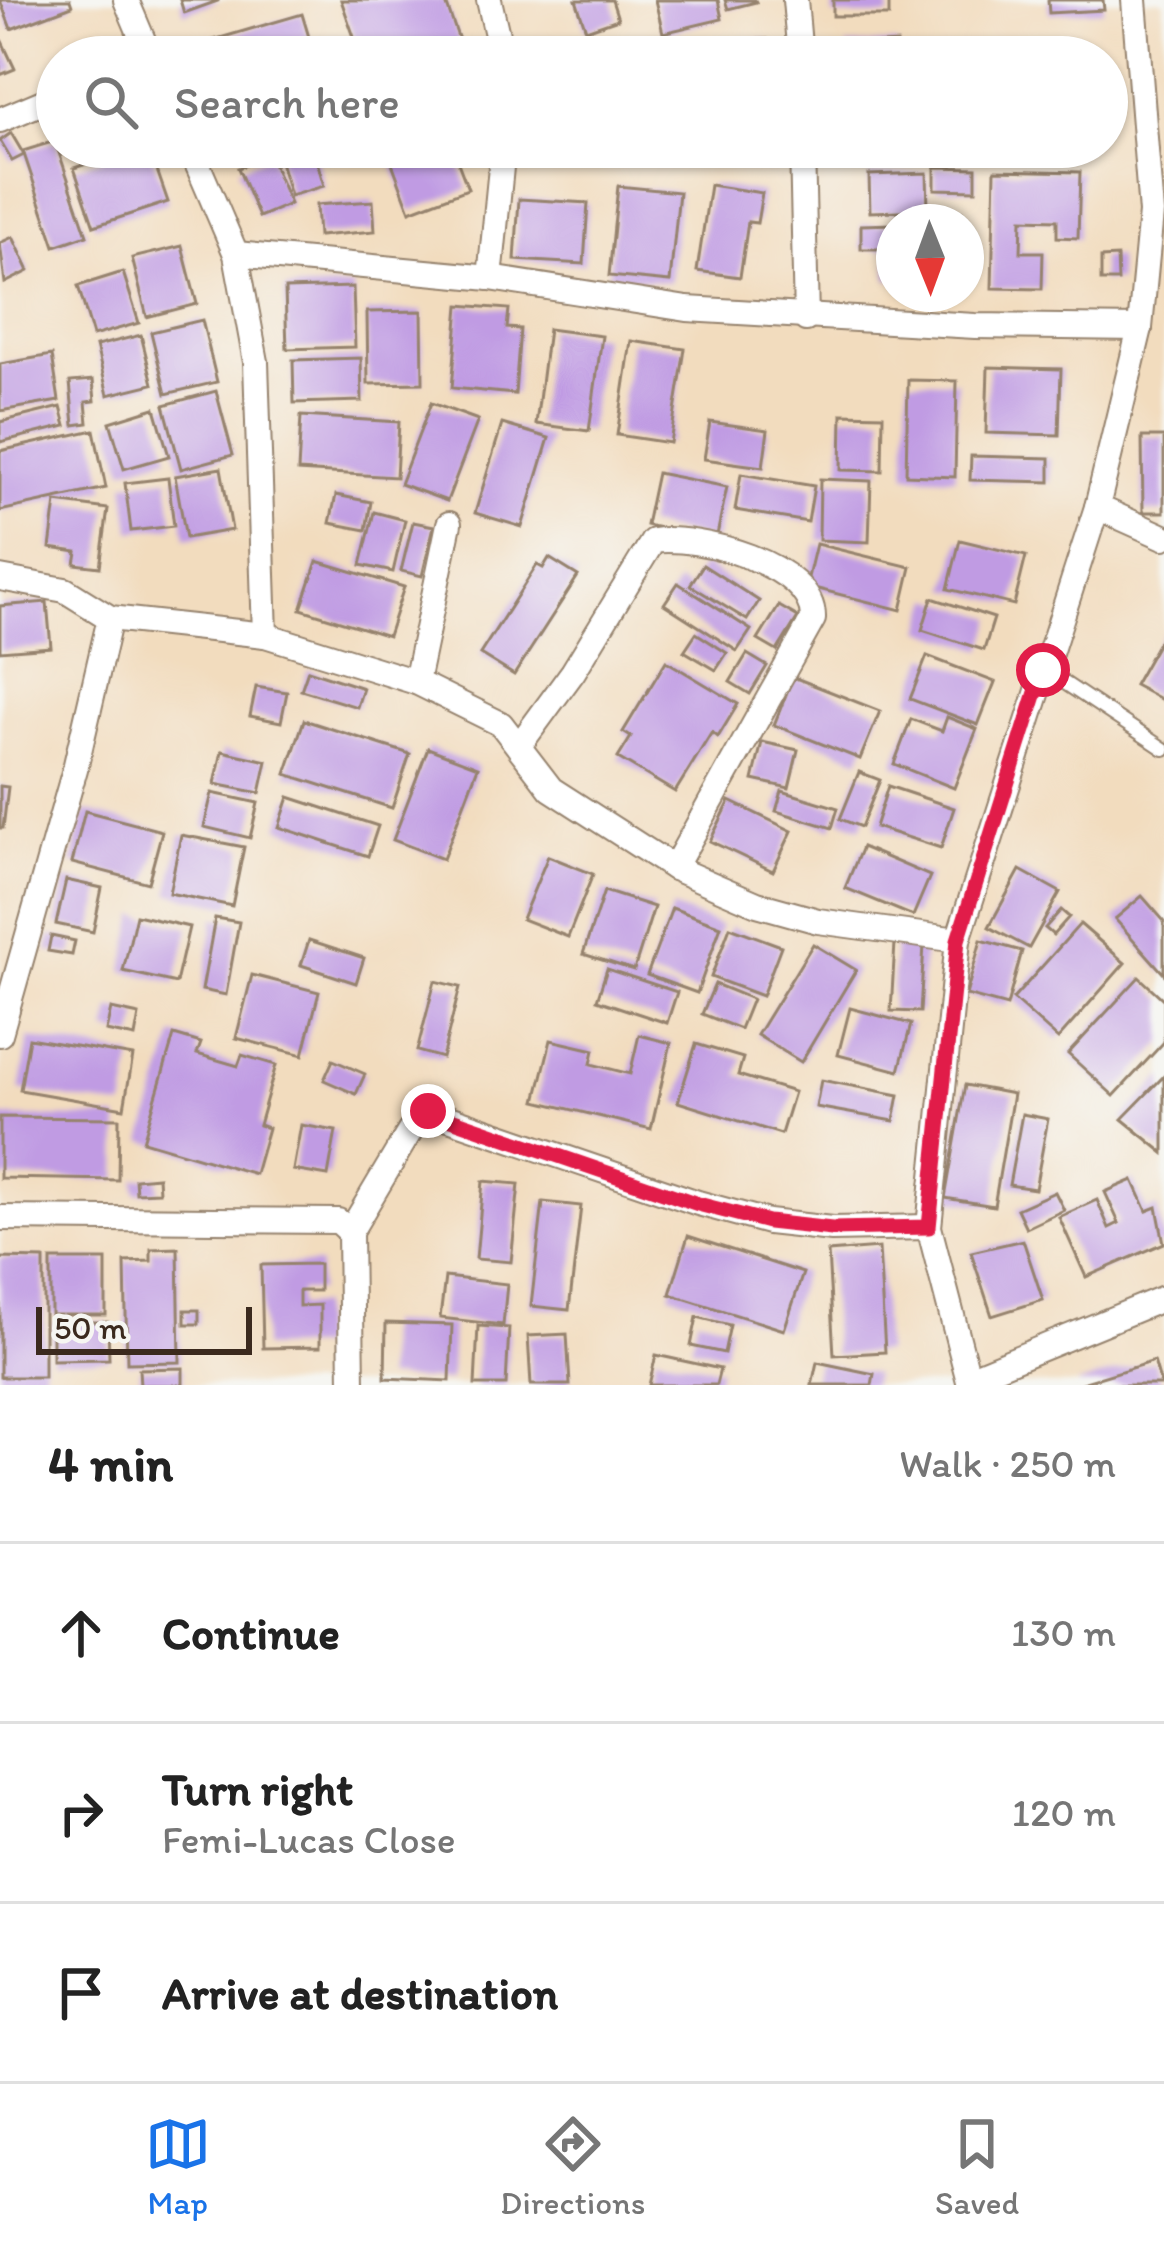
<!DOCTYPE html>
<html lang="en">
<head>
<meta charset="utf-8">
<style>
	:root { --surface:#fff; --page:#f2f2f2; --text:#222; --muted:#767676; --line:#e0e0e0; --accent:#1a73e8 }
	body { margin:0; font-family:Itim,sans-serif; background:var(--page); color:var(--text) }
	.compass { position:absolute; left:876px; top:204px; width:108px; height:108px; border-radius:50%; background:var(--surface); box-shadow:0 3px 9px #0004; rotate:179deg }
	.scale { position:absolute; left:36px; bottom:30px; width:216px; box-sizing:border-box; padding-left:12px; border:6px solid #3b2a1e; border-top:0; font-size:33px; line-height:42px; white-space:nowrap; color:#3b2a1e; -webkit-text-stroke:9px #f6f6f2; paint-order:stroke }
	.stop { position:absolute; width:36px; height:36px; margin:-27px; border:9px solid #e11d48; border-radius:50%; background:#fff }
	.stop.end { background:#e11d48; border-color:#fff; box-shadow:0 3px 12px #0008 }
	.list { margin:0; padding:0; list-style:none }
	h2 { display:flex; justify-content:space-between; align-items:center; height:156px; margin:0; padding:0 48px; font-size:51px }
	h2 small { font-size:39px; font-weight:400; color:var(--muted) }
	.list li { display:grid; grid-template-columns:78px 1fr auto; gap:36px; align-items:center; box-sizing:border-box; height:180px; padding:0 48px; border-top:3px solid var(--line) }
	.list b { display:block; font-size:45px; white-space:nowrap }
	.list p { margin:0; font-size:39px; white-space:nowrap; color:var(--muted) }
	.list em { font-size:39px; font-style:normal; color:var(--muted) }
	.icon { flex:none; width:66px; height:66px; fill:none; stroke:currentColor; stroke-width:2; stroke-linecap:round; stroke-linejoin:round }
	.map { position:relative; flex:none; width:1164px; height:1385px; overflow:hidden }
	.search { position:absolute; background:var(--surface); box-shadow:0 3px 9px #0004; left:36px; right:36px; top:36px; height:132px; display:flex; align-items:center; gap:30px; box-sizing:border-box; padding:0 42px; border-radius:66px; color:var(--muted); font-size:45px }
	.sheet { height:696px; background:var(--surface) }
	nav { display:flex; justify-content:space-around; align-items:center; box-sizing:border-box; height:168px; border-top:3px solid var(--line); background:var(--surface); font-size:33px; color:var(--muted) }
	nav a { display:grid; justify-items:center; gap:6px }
	nav .on { color:var(--accent) }
	.map>svg:first-child { display:block }
	.building { fill:#c09be3 }
	.lines { fill:none; stroke-linecap:round; stroke-linejoin:round }
	.lane-casing { stroke:#96836e; stroke-width:16 }
	.street-casing { stroke:#96836e; stroke-width:28 }
	.lane { stroke:#fff; stroke-width:12 }
	.street { stroke:#fff; stroke-width:24 }
	.route { stroke:#e11d48; stroke-width:15 }
</style>
</head>
<body>
<div class="map">
<svg width="1164" height="1385" viewBox="0 0 1164 1385">
	<rect width="100%" height="100%" fill="#f6f6f2"/>
	<filter id="ink" filterUnits="userSpaceOnUse"><feTurbulence type="fractalNoise" baseFrequency=".00833" numOctaves="2"/><feDisplacementMap in="SourceGraphic" scale="24" xChannelSelector="R" yChannelSelector="G"/><feConvolveMatrix kernelMatrix="1 2 1 2 8 2 1 2 1" color-interpolation-filters="sRGB"/></filter>
	<filter id="wash" filterUnits="userSpaceOnUse"><feTurbulence type="fractalNoise" baseFrequency=".004" numOctaves="4" result="noise"/><feDisplacementMap in="SourceGraphic" scale="48" xChannelSelector="R" yChannelSelector="G"/><feGaussianBlur stdDeviation="2.7" result="paint"/><feColorMatrix in="noise" values="0 0 0 0 0 0 0 0 0 0 0 0 0 0 0 0 0 1.4 0 .05"/><feComposite in="paint" operator="in"/></filter>
	<g filter="url(#wash)">
		<rect width="100%" height="100%" fill="#f2dcbe"/>
		<g id="blocks">
			<g class="building">
				<polygon points="0,0 70,0 72,6 11,29"/>
				<polygon points="180,0 218,0 218,1 184,13"/>
				<polygon points="341,0 445,0 465,57 361,57"/>
				<polygon points="576,0 612,0 618,19 586,30"/>
				<polygon points="655,0 718,0 722,19 663,33"/>
				<polygon points="725,0 755,0 756,2 728,9"/>
				<rect x="833" y="0" width="56" height="16"/>
				<polygon points="1048,0 1103,0 1104,10 1049,13"/>
				<polygon points="302,14 315,57 207,57 203,43"/>
				<polygon points="0,37 15,69 0,75"/>
				<polygon points="767,39 767,57 714,57 713,41"/>
				<polygon points="897,43 898,57 848,57 847,46"/>
				<polygon points="11,133 24,155 12,161 0,141"/>
				<polygon points="55,141 87,235 55,246 23,151"/>
				<polygon points="139,147 149,147 168,202 94,226 74,168"/>
				<polygon points="291,147 313,147 324,186 290,196 277,151"/>
				<polygon points="386,147 452,147 468,189 410,211"/>
				<polygon points="852,147 903,147 904,159 853,162"/>
				<polygon points="270,156 290,204 259,217 238,168"/>
				<polygon points="935,167 976,168 976,190 935,189"/>
				<polygon points="995,170 1080,172 1078,238 1057,237 1057,220 1022,219 1021,252 1043,252 1042,289 992,288"/>
				<polygon points="927,173 928,210 870,212 869,175"/>
				<polygon points="710,185 762,193 757,223 748,222 740,277 697,271"/>
				<polygon points="618,186 679,192 670,282 609,276"/>
				<polygon points="519,199 588,203 584,264 515,260"/>
				<polygon points="373,201 375,231 318,236 316,205"/>
				<polygon points="962,212 963,222 933,222 933,213"/>
				<polygon points="894,224 894,279 888,279 888,249 861,249 861,225"/>
				<polygon points="13,237 29,271 5,283 0,243"/>
				<polygon points="182,246 197,304 147,317 132,258"/>
				<polygon points="1117,257 1118,281 1101,281 1101,258"/>
				<polygon points="123,272 139,323 93,336 78,286"/>
				<polygon points="353,287 355,347 287,349 285,289"/>
				<polygon points="459,305 509,309 507,328 520,329 515,394 452,388"/>
				<polygon points="422,311 423,383 368,384 367,312"/>
				<polygon points="202,320 217,382 166,394 151,332"/>
				<polygon points="548,329 602,336 589,431 536,424"/>
				<polygon points="141,335 153,384 108,395 96,346"/>
				<polygon points="631,341 685,349 670,443 617,435"/>
				<polygon points="52,355 59,401 0,411 0,364"/>
				<polygon points="361,358 362,401 294,403 293,360"/>
				<polygon points="988,367 1061,369 1059,435 986,433"/>
				<polygon points="93,380 95,401 86,402 88,423 74,425 70,382"/>
				<polygon points="908,380 957,381 955,477 906,475"/>
				<polygon points="216,391 233,455 181,469 164,405"/>
				<polygon points="431,403 478,420 447,501 400,484"/>
				<polygon points="61,407 66,426 0,442 0,422"/>
				<polygon points="155,408 169,456 124,469 110,422"/>
				<polygon points="842,414 883,415 882,471 841,470"/>
				<polygon points="301,416 399,422 396,477 298,471"/>
				<polygon points="710,422 768,430 763,467 704,459"/>
				<polygon points="502,424 549,438 522,527 475,513"/>
				<polygon points="94,430 106,488 0,511 0,451"/>
				<polygon points="1142,437 1164,437 1164,512 1143,512"/>
				<polygon points="971,456 1050,458 1050,482 970,480"/>
				<polygon points="221,468 232,530 186,538 175,476"/>
				<polygon points="657,473 727,487 716,540 646,525"/>
				<polygon points="741,474 814,486 808,522 735,510"/>
				<polygon points="168,478 174,526 131,531 125,483"/>
				<polygon points="820,479 871,481 869,542 819,540"/>
				<polygon points="336,495 371,502 366,530 330,523"/>
				<polygon points="56,502 108,509 100,567 75,564 77,552 50,548"/>
				<polygon points="374,512 405,520 393,572 361,565"/>
				<polygon points="413,522 434,526 422,576 401,571"/>
				<polygon points="960,540 1026,556 1014,605 948,589"/>
				<polygon points="816,544 911,567 901,610 806,586"/>
				<polygon points="549,558 578,576 514,675 480,654 537,565 543,568"/>
				<polygon points="317,561 404,587 388,636 301,609"/>
				<polygon points="703,565 759,601 747,620 690,585"/>
				<polygon points="678,583 751,630 737,651 664,604"/>
				<polygon points="932,598 994,618 984,650 922,630"/>
				<polygon points="47,602 51,647 0,651 0,606"/>
				<polygon points="779,606 798,617 777,651 758,640"/>
				<polygon points="1164,632 1164,701 1134,685"/>
				<polygon points="696,633 727,653 716,670 684,651"/>
				<polygon points="747,654 767,666 750,694 730,682"/>
				<polygon points="927,656 995,682 978,725 910,699"/>
				<polygon points="666,661 738,704 718,737 712,732 675,792 618,758 631,737 623,732"/>
				<polygon points="308,670 363,688 357,707 301,690"/>
				<polygon points="793,677 880,711 860,759 774,725"/>
				<polygon points="256,687 287,692 281,722 250,716"/>
				<polygon points="947,717 977,729 954,788 894,764 911,719 942,731"/>
				<polygon points="304,720 410,754 392,808 286,774"/>
				<polygon points="762,742 798,750 789,788 753,780"/>
				<polygon points="428,748 478,767 443,859 393,840"/>
				<polygon points="222,751 267,761 260,793 215,784"/>
				<polygon points="859,772 880,780 861,827 840,819"/>
				<polygon points="0,786 8,787 3,828 0,828"/>
				<polygon points="888,786 954,808 941,848 875,827"/>
				<polygon points="782,791 838,808 832,828 776,811"/>
				<polygon points="212,793 258,803 250,838 204,827"/>
				<polygon points="289,797 378,826 368,856 279,827"/>
				<polygon points="730,801 792,831 773,871 710,841"/>
				<polygon points="85,811 162,831 148,883 72,863"/>
				<polygon points="181,835 244,847 232,906 169,893"/>
				<polygon points="862,847 930,876 913,916 845,888"/>
				<polygon points="548,856 593,874 568,937 522,919"/>
				<polygon points="1020,870 1060,892 1029,948 989,927"/>
				<polygon points="66,880 102,888 93,932 56,924"/>
				<polygon points="604,891 654,907 634,970 583,954"/>
				<polygon points="1142,896 1164,921 1164,974 1115,919"/>
				<polygon points="672,908 721,926 697,993 647,975"/>
				<polygon points="1061,910 1069,917 1053,935 1045,928"/>
				<polygon points="136,915 189,927 176,983 123,971"/>
				<polygon points="215,918 239,922 226,995 202,990"/>
				<polygon points="1080,924 1125,963 1058,1039 1013,999"/>
				<polygon points="730,927 781,946 762,996 711,977"/>
				<polygon points="51,936 75,941 72,955 48,951"/>
				<polygon points="309,940 364,958 356,983 301,965"/>
				<polygon points="981,940 1022,951 1007,1006 966,995"/>
				<polygon points="895,943 924,945 920,1012 891,1011"/>
				<polygon points="813,944 856,970 801,1062 757,1035"/>
				<polygon points="607,969 677,992 667,1023 597,1000"/>
				<polygon points="252,975 319,992 303,1055 236,1038"/>
				<polygon points="1139,977 1164,1000 1164,1042 1114,1096 1068,1054"/>
				<polygon points="435,981 460,987 442,1058 417,1051"/>
				<polygon points="715,984 752,999 740,1029 702,1014"/>
				<polygon points="850,1008 911,1024 899,1071 838,1055"/>
				<polygon points="111,1009 139,1015 135,1037 106,1031"/>
				<polygon points="174,1035 201,1043 197,1054 238,1066 242,1055 276,1065 259,1125 268,1128 255,1174 143,1141"/>
				<polygon points="639,1035 671,1043 651,1129 536,1101 551,1040 594,1050 591,1064 630,1074"/>
				<polygon points="29,1038 133,1056 124,1108 20,1090"/>
				<polygon points="696,1044 743,1058 738,1075 794,1092 781,1134 678,1102"/>
				<polygon points="333,1060 365,1074 356,1094 324,1080"/>
				<polygon points="1164,1076 1164,1153 1122,1119"/>
				<polygon points="821,1080 899,1095 894,1121 816,1107"/>
				<polygon points="965,1085 1013,1094 994,1206 945,1198"/>
				<polygon points="1022,1114 1048,1119 1035,1189 1009,1185"/>
				<polygon points="0,1117 119,1118 118,1180 0,1178"/>
				<polygon points="301,1125 336,1131 328,1176 293,1170"/>
				<polygon points="158,1177 159,1192 136,1193 135,1179"/>
				<polygon points="1133,1180 1147,1211 1157,1207 1164,1243 1086,1277 1059,1217 1097,1200 1109,1228 1119,1223 1105,1192"/>
				<polygon points="483,1181 519,1184 511,1262 476,1259"/>
				<polygon points="1055,1192 1064,1210 1026,1228 1017,1209"/>
				<polygon points="543,1202 581,1206 569,1310 531,1306"/>
				<polygon points="688,1236 803,1273 784,1330 670,1294"/>
				<polygon points="1023,1240 1043,1300 992,1316 971,1252"/>
				<polygon points="178,1248 180,1362 127,1363 125,1262 151,1261 151,1249"/>
				<polygon points="879,1248 885,1352 834,1355 828,1252"/>
				<polygon points="0,1258 44,1259 44,1377 0,1377"/>
				<rect x="51" y="1260" width="55" height="55"/>
				<polygon points="319,1264 319,1291 299,1291 299,1306 320,1305 320,1347 263,1348 261,1265"/>
				<polygon points="445,1277 507,1284 503,1325 440,1318"/>
				<rect x="185" y="1310" width="14" height="14"/>
				<polygon points="697,1317 730,1325 724,1353 691,1346"/>
				<polygon points="52,1322 108,1322 109,1359 52,1360"/>
				<polygon points="386,1323 452,1325 450,1381 385,1378"/>
				<polygon points="478,1326 509,1328 506,1385 475,1385"/>
				<polygon points="567,1334 570,1385 531,1385 528,1336"/>
				<polygon points="656,1355 720,1369 716,1385 649,1385"/>
				<polygon points="1154,1361 1161,1385 1078,1385 1078,1384"/>
				<polygon points="817,1362 874,1374 872,1385 812,1385"/>
				<polygon points="183,1368 183,1385 140,1385 139,1369"/>
			</g>
		</g>
	</g>
	<g filter="url(#ink)">
		<use href="#blocks" fill-opacity="0" stroke="#96836e" stroke-width="3"/>
		<g class="lines">
			<defs>
				<polyline id="lane" points="1045,670 1164,749"/>
				<g id="street">
					<polyline points="126,0 150,57"/>
					<polyline points="489,0 502,57"/>
					<polyline points="795,0 800,57"/>
					<polyline points="0,120 57,96"/>
					<polyline points="190,147 236,254 256,362 265,635"/>
					<polyline points="802,147 806,319"/>
					<polyline points="236,254 490,278 687,309 975,326 1140,328"/>
					<polyline points="490,278 503,147"/>
					<polyline points="1097,507 1164,537"/>
					<polyline points="0,578 65,590 110,618 265,635 416,682 501,724 551,789 674,868 757,904 818,921 958,940"/>
					<polyline points="416,682 449,524"/>
					<path d="M521,743L573,672L653,541C696,534 815,564 813,619L674,868"/>
					<polyline points="0,1034 75,769 110,618"/>
					<polyline points="0,1218 338,1221 350,1232"/>
					<polyline points="969,1378 1164,1298"/>
					<polyline points="352,1385 350,1232 410,1131 428,1111 698,1203 768,1222 832,1229 929,1227"/>
					<polyline points="970,1385 929,1227 958,940 1097,507 1140,328 1151,213 1134,0"/>
				</g>
			</defs>
			<use href="#lane" class="lane-casing"/>
			<use href="#street" class="street-casing"/>
			<use href="#lane" class="lane"/>
			<use href="#street" class="street"/>
		</g>
	</g>
	<g class="lines" filter="url(#ink)">
		<polyline class="route" points="428,1111 698,1204 768,1222 832,1229 929,1227 958,940 1043,670"/>
	</g>
</svg>
<svg class="compass" viewBox="-18 -18 36 36"><path d="M0-13l5 13h-10z" fill="#e53935"/><path d="M0 13l5-13h-10z" fill="#767676"/></svg>
<div class="scale">50 m</div>
<div class="stop" style="left:1043px;top:670px"></div>
<div class="stop end" style="left:428px;top:1111px"></div>
<div class="search"><svg class="icon" aria-label="search" viewBox="0 0 24 24"><circle cx="10" cy="10" r="6"/><path d="M15 15l6 6"/></svg>Search here</div>
</div>
<section class="sheet">
<h2>4 min<small>Walk · 250 m</small></h2>
<ul class="list">
<li><svg class="icon" aria-label="ahead" viewBox="0 0 24 24"><path d="M12 20V5M6 11l6-6 6 6"/></svg><div><b>Continue</b></div><em>130 m</em></li>
<li><svg class="icon" aria-label="right" viewBox="0 0 24 24"><path d="M7 20v-9h11M14 6l5 5-5 5"/></svg><div><b>Turn right</b><p>Femi-Lucas Close</p></div><em>120 m</em></li>
<li><svg class="icon" aria-label="arrive" viewBox="0 0 24 24"><path d="M6 21V4h12l-3 4 3 4H6"/></svg><div><b>Arrive at destination</b></div></li>
</ul>
</section>
<nav>
<a class="on"><svg class="icon" aria-label="map" viewBox="0 0 24 24"><path d="M3 6l6-2 6 2 6-2v14l-6 2-6-2-6 2zM9 4v14M15 6v14"/></svg>Map</a>
<a><svg class="icon" aria-label="directions" viewBox="0 0 24 24"><path d="M12 3l9 9-9 9-9-9zM9 14v-3h6M13 9l2 2-2 2"/></svg>Directions</a>
<a><svg class="icon" aria-label="saved" viewBox="0 0 24 24"><path d="M7 4h10v16l-5-4-5 4z"/></svg>Saved</a>
</nav>
</body>
</html>
